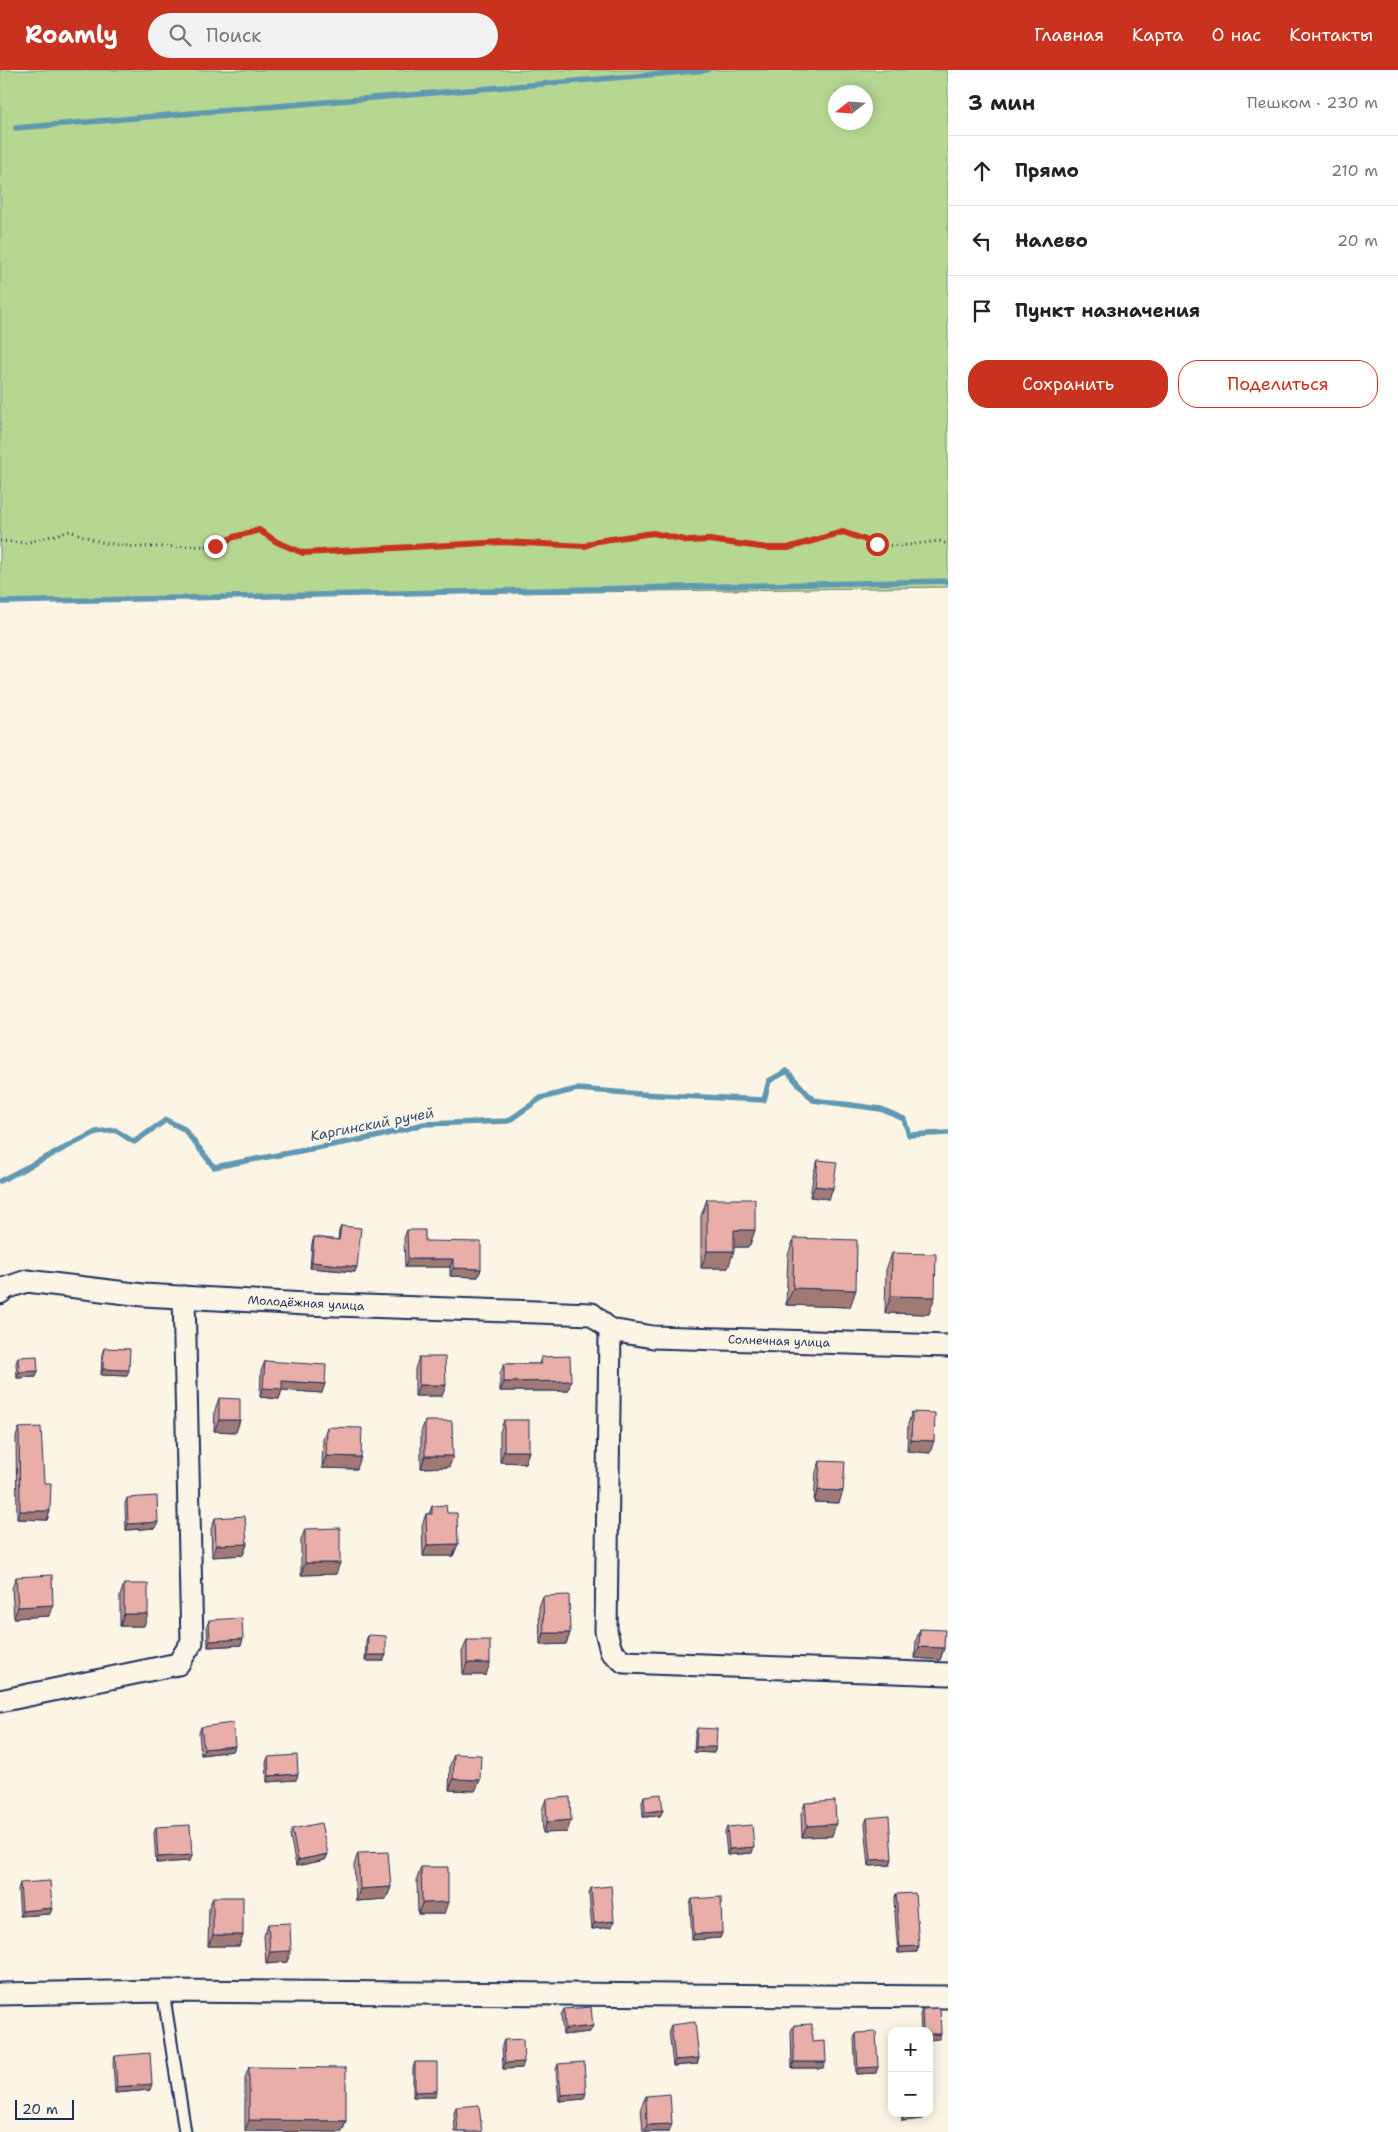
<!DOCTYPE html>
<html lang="ru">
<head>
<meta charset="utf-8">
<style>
	:root { --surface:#fff; --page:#f2f2f2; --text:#222; --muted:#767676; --line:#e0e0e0; --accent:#c8321e }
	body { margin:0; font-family:"Shantell Sans",sans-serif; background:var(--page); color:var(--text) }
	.controls { position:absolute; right:15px; bottom:15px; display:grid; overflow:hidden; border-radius:10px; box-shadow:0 2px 12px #0003 }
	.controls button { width:45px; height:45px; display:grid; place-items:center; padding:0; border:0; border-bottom:1px solid var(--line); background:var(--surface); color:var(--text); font:25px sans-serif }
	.compass { position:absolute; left:828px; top:15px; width:45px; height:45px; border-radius:50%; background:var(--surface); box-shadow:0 2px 12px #0003; rotate:253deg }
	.scale { position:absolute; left:15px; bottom:12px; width:59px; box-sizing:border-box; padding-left:5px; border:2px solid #1b2f5e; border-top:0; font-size:14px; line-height:18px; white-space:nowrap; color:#1b2f5e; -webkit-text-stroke:4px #fcf5e5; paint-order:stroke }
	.stop { position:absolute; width:15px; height:15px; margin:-11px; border:4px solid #c8321e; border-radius:50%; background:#fff }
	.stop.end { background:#c8321e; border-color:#fff; box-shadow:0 1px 5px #0008 }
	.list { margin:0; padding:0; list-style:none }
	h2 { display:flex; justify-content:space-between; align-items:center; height:65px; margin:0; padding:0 20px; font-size:21px }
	h2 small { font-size:16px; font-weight:400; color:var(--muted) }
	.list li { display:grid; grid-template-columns:32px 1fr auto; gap:15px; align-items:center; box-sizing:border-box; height:70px; padding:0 20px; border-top:1px solid var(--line) }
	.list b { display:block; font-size:19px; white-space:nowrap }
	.list em { font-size:16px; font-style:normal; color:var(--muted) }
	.actions { display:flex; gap:10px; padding:15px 20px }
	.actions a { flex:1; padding:11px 0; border:1px solid var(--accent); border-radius:20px; text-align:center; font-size:18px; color:var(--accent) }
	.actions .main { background:var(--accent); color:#fff }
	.icon { flex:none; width:28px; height:28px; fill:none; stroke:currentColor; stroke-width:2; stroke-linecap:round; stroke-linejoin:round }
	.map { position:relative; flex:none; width:948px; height:2062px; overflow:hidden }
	header { display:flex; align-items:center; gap:30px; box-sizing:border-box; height:70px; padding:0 25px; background:var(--accent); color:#fff }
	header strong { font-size:24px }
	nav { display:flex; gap:28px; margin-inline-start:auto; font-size:18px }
	.search { width:350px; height:45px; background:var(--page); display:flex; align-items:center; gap:12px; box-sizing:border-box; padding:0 18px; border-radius:28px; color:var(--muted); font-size:19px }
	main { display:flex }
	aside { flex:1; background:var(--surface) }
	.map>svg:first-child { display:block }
	.green { fill:#b6d791; stroke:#688378; fill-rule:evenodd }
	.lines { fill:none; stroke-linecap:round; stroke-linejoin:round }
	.stream { stroke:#6098b2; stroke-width:5.5 }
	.service-casing { stroke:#1b2f5e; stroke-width:15 }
	.minor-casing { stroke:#1b2f5e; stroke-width:25 }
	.path { stroke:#1b2f5e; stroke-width:3; stroke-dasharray:1 4; stroke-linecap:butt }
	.service { stroke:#fcf5e5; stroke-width:11 }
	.minor { stroke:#fcf5e5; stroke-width:21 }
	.wall { fill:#c89690; stroke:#1b2f5e }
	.shaded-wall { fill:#a27a75; stroke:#1b2f5e }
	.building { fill:#e8aea7; stroke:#1b2f5e }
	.route { stroke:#c8321e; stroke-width:6 }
	.labels { text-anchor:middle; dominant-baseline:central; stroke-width:4; stroke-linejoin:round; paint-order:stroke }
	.street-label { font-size:12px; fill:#1b2f5e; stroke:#fcf5e5 }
	.water-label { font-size:14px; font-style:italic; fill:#32527a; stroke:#fcf5e5 }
</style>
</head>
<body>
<header>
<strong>Roamly</strong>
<div class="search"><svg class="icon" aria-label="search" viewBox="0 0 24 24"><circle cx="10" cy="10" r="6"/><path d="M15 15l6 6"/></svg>Поиск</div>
<nav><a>Главная</a><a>Карта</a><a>О нас</a><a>Контакты</a></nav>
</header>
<main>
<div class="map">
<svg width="948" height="2062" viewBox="0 0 948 2062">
	<rect width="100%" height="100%" fill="#fcf5e5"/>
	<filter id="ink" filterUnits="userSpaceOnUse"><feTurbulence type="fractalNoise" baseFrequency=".02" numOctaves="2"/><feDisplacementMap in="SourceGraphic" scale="10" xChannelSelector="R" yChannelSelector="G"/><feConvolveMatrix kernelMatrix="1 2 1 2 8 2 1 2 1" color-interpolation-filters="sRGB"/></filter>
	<g filter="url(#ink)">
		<path class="green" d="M0,0H948V517L0,530ZM836,22H866V52H836Z"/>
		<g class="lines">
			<g class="stream">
				<polyline points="16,58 707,0"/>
				<polyline points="0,532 948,511"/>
				<polyline points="0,1111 96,1062 115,1060 134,1072 166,1050 184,1059 214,1097 375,1067 424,1054 508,1051 541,1028 577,1019 640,1024 764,1030 769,1011 787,1001 813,1030 881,1039 904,1049 909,1065 948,1063"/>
			</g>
			<defs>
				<polyline id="service" points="163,1921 185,2062"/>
				<g id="minor">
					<polyline points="0,1223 6,1218 27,1211 143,1225 306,1234 592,1244 610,1260"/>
					<polyline points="610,1260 606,1561 611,1581 624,1592 948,1604"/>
					<polyline points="610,1260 653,1267 948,1276"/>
					<polyline points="0,1631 178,1594 192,1572 184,1227"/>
					<polyline points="0,1924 163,1921 948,1927"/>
				</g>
			</defs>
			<use href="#service" class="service-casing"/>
			<use href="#minor" class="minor-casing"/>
			<path class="path" d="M0,471L25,473L70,461L100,472L135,477L215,476L234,467L259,460C277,473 297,483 319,483L503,472L585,476L597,471L653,463L689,471L709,470L768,478H788L843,462L877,474L900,476L939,471L948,474"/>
			<use href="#service" class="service"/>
			<use href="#minor" class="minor"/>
		</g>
		<g class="wall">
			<polygon points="818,1090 833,1118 829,1129 810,1127 814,1101"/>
			<polygon points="707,1129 755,1160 749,1177 734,1177 728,1198 701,1198 701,1146"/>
			<polygon points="341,1156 355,1202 310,1198 312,1173 314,1167 338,1170 339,1161"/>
			<polygon points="407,1160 425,1171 481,1199 478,1207 450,1206 450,1197 405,1197 404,1168"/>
			<polygon points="794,1168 850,1237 786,1235 788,1185"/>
			<polygon points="892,1183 929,1244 885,1243 886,1200"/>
			<polygon points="104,1278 127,1306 101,1305 102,1284"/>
			<polygon points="18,1287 38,1301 36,1307 17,1308 16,1293"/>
			<polygon points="419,1287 446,1315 442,1326 415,1326 415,1299"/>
			<polygon points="541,1287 568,1321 500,1321 500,1304 504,1294 539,1294"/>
			<polygon points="265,1291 322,1323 282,1320 279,1329 260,1327 261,1301"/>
			<polygon points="219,1328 240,1350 236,1362 214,1361 215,1340"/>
			<polygon points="912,1342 930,1383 907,1381 908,1354"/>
			<polygon points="504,1350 529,1381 525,1393 500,1392 500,1362"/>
			<polygon points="425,1351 453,1386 449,1397 421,1398 421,1362"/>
			<polygon points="327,1357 357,1399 322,1398 323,1369"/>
			<polygon points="19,1358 44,1413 50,1441 47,1450 17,1449 16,1367"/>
			<polygon points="820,1391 839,1433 814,1432 816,1402"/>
			<polygon points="127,1428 156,1458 126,1460 125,1434"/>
			<polygon points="432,1436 447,1443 458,1474 453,1486 423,1486 422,1455 426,1444 429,1444"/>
			<polygon points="215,1448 247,1474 243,1485 212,1487 211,1459"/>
			<polygon points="305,1459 336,1504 301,1505 301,1470"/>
			<polygon points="16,1507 49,1546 14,1548 12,1519"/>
			<polygon points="124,1514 144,1556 120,1556 120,1526"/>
			<polygon points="543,1526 570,1563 566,1574 540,1575 539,1537"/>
			<polygon points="209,1550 243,1569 241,1575 208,1577 207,1556"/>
			<polygon points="920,1559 944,1578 940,1590 915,1588 916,1570"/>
			<polygon points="368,1565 386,1585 383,1591 365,1591 366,1571"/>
			<polygon points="467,1570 486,1605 463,1605 462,1582"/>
			<polygon points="201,1657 235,1676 233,1681 201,1685 199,1663"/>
			<polygon points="697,1658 716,1677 714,1683 694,1682 695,1664"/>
			<polygon points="454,1684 480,1710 475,1721 449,1720 450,1695"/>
			<polygon points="268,1687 298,1704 296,1710 267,1712 266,1693"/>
			<polygon points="644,1726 663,1740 660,1746 643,1747 642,1732"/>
			<polygon points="546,1729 567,1762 543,1763 542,1740"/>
			<polygon points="805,1733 832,1766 802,1767 801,1744"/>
			<polygon points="867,1748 890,1795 869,1796 865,1754"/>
			<polygon points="156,1757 192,1785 190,1791 156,1793 154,1763"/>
			<polygon points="727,1757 752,1783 727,1785 725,1763"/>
			<polygon points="292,1759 328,1784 325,1790 296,1796 290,1765"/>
			<polygon points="358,1783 391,1817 386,1829 356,1831 354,1795"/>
			<polygon points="421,1797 444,1844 418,1844 417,1809"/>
			<polygon points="20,1813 52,1838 50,1844 20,1846 18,1819"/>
			<polygon points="591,1818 612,1857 592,1859 589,1824"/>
			<polygon points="896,1824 917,1882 898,1883 894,1830"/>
			<polygon points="213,1827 243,1865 239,1876 208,1876 209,1838"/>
			<polygon points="692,1829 722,1863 720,1868 692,1870 690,1834"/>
			<polygon points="268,1854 287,1892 266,1894 264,1866"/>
			<polygon points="564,1939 590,1962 563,1965 561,1945"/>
			<polygon points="922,1939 941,1964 939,1969 929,1961 921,1961 920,1945"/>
			<polygon points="671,1955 699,1988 697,1994 673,1996 669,1960"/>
			<polygon points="794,1955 812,1972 823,1998 792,1998 791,1961"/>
			<polygon points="856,1963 876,2003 856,2004 854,1969"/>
			<polygon points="504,1970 522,1998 503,1999 502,1975"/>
			<polygon points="115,1986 150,2020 115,2023 113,1992"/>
			<polygon points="415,1992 435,2027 413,2027 413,1998"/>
			<polygon points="558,1994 584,2029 559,2031 556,2000"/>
			<polygon points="249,1997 346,2051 342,2062 245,2061 245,2008"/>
			<polygon points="646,2026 669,2062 643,2062 641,2037"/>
			<polygon points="456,2037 482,2062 455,2062 454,2043"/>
			<polygon points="901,2043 924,2043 922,2049 902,2051"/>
		</g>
		<g class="shaded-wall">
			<polygon points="815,1116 833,1118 829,1129 810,1127"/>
			<polygon points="734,1160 755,1160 749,1177 728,1177"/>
			<polygon points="707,1181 734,1181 728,1198 701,1198"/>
			<polygon points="408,1189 453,1189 450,1197 405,1197"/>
			<polygon points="312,1192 357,1197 355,1202 310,1198"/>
			<polygon points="453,1198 481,1199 478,1207 450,1206"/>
			<polygon points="793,1218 856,1220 850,1237 786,1235"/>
			<polygon points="891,1226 935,1227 929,1244 885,1243"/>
			<polygon points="103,1299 129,1300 127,1306 101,1305"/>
			<polygon points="38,1301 36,1307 17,1308 19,1302"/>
			<polygon points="282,1311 325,1314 322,1323 282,1320 279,1329 260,1327 263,1318"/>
			<polygon points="571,1311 568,1321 500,1321 504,1312"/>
			<polygon points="419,1315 446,1315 442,1326 415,1326"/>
			<polygon points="219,1350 240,1350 236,1362 214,1361"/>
			<polygon points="911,1370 934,1371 930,1383 907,1381"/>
			<polygon points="504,1381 529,1381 525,1393 500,1392"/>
			<polygon points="326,1386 361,1387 357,1399 322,1398"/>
			<polygon points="425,1386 453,1386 449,1397 421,1398"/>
			<polygon points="818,1420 843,1421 839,1433 814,1432"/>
			<polygon points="20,1441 50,1441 47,1450 17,1449"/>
			<polygon points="158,1452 156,1458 126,1460 128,1454"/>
			<polygon points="247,1474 243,1485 212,1487 216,1475"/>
			<polygon points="458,1474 453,1486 423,1486 427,1475"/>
			<polygon points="305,1493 340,1493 336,1504 301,1505"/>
			<polygon points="53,1535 49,1546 14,1548 18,1537"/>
			<polygon points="124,1544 148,1544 144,1556 120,1556"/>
			<polygon points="544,1563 570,1563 566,1574 540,1575"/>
			<polygon points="243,1569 241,1575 208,1577 210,1571"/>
			<polygon points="919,1577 944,1578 940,1590 915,1588"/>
			<polygon points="367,1585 386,1585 383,1591 365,1591"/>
			<polygon points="467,1593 490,1593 486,1605 463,1605"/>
			<polygon points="235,1676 233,1681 201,1685 204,1679"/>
			<polygon points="696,1677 716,1677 714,1683 694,1682"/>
			<polygon points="298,1704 296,1710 267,1712 269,1706"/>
			<polygon points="453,1709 480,1710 475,1721 449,1720"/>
			<polygon points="663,1740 660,1746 643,1747 645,1742"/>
			<polygon points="571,1750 567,1762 543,1763 547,1752"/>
			<polygon points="836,1754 832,1766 802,1767 807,1756"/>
			<polygon points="754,1777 752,1783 727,1785 729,1779"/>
			<polygon points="328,1784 325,1790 296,1796 298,1790"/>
			<polygon points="192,1785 190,1791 156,1793 158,1787"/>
			<polygon points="892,1789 890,1795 869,1796 871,1790"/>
			<polygon points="391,1817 386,1829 356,1831 360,1819"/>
			<polygon points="448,1832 444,1844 418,1844 422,1833"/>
			<polygon points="52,1838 50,1844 20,1846 22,1841"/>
			<polygon points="614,1851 612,1857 592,1859 594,1853"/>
			<polygon points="722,1863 720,1868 692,1870 694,1864"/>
			<polygon points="213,1865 243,1865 239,1876 208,1876"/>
			<polygon points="919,1876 917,1882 898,1883 900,1877"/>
			<polygon points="291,1881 287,1892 266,1894 270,1882"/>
			<polygon points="593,1956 590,1962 563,1965 565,1959"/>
			<polygon points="929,1964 941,1964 939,1969 929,1970"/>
			<polygon points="699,1988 697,1994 673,1996 675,1990"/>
			<polygon points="524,1992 522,1998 503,1999 505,1993"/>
			<polygon points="794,1992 826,1992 823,1998 792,1998"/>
			<polygon points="878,1997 876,2003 856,2004 858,1998"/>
			<polygon points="152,2014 150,2020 115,2023 117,2017"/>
			<polygon points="437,2021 435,2027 413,2027 415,2022"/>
			<polygon points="586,2023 584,2029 559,2031 561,2025"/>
			<polygon points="905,2043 924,2043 922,2049 902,2051"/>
			<polygon points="249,2050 346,2051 342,2062 245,2061"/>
			<polygon points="672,2054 669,2062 645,2062 647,2055"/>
		</g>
		<g class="building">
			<polygon points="818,1090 837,1092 833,1118 815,1116"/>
			<polygon points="707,1129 755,1129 755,1160 734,1160 734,1181 707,1181"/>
			<polygon points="341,1156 361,1158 357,1197 312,1192 314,1167 339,1170"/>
			<polygon points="407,1160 425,1160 425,1171 481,1172 481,1199 453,1198 453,1189 408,1189"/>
			<polygon points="794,1168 857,1170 856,1220 793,1218"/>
			<polygon points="892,1183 936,1184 935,1227 891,1226"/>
			<polygon points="104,1278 130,1279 129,1300 103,1299"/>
			<polygon points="37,1286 38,1301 19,1302 18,1287"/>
			<polygon points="570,1286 571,1311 504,1312 504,1294 541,1294 541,1287"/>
			<polygon points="419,1287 445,1287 446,1315 419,1315"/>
			<polygon points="265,1291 326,1295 325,1314 282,1311 282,1319 263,1318"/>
			<polygon points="219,1328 240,1329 240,1350 219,1350"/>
			<polygon points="912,1342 935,1343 934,1371 911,1370"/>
			<rect x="504" y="1350" width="25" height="31"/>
			<polygon points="425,1351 452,1351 453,1386 425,1386"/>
			<polygon points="41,1357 44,1413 51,1413 50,1441 20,1441 19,1358"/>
			<polygon points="327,1357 362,1358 361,1387 326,1386"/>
			<polygon points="820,1391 845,1392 843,1421 818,1420"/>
			<polygon points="157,1426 158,1452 128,1454 127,1428"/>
			<polygon points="446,1435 447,1443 457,1443 458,1474 427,1475 426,1444 432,1444 432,1436"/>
			<polygon points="245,1446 247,1474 216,1475 215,1448"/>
			<polygon points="340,1458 340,1493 305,1493 305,1459"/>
			<polygon points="52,1505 53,1535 18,1537 16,1507"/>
			<rect x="124" y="1514" width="24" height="30"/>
			<polygon points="569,1525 570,1563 544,1563 543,1526"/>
			<polygon points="242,1548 243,1569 210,1571 209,1550"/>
			<polygon points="920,1559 945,1560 944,1578 919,1577"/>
			<polygon points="368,1565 386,1566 386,1585 367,1585"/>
			<rect x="467" y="1570" width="23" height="23"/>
			<polygon points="233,1653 235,1676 204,1679 201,1657"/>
			<polygon points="697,1658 717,1659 716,1677 696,1677"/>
			<polygon points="454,1684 481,1685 480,1710 453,1709"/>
			<polygon points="297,1685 298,1704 269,1706 268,1687"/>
			<polygon points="661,1724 663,1740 645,1742 644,1726"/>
			<polygon points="570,1727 571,1750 547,1752 546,1729"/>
			<polygon points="835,1731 836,1754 807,1756 805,1733"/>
			<polygon points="889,1746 892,1789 871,1790 867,1748"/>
			<polygon points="321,1753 328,1784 298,1790 292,1759"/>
			<polygon points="190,1755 192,1785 158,1787 156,1757"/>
			<polygon points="752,1755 754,1777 729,1779 727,1757"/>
			<polygon points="388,1782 391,1817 360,1819 358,1783"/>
			<polygon points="421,1797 448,1797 448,1832 422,1833"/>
			<polygon points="50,1811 52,1838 22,1841 20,1813"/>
			<polygon points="611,1816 614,1851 594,1853 591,1818"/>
			<polygon points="915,1823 919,1876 900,1877 896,1824"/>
			<rect x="213" y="1827" width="30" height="38"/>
			<polygon points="721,1827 722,1863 694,1864 692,1829"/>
			<polygon points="290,1853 291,1881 270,1882 268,1854"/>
			<polygon points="591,1937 593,1956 565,1959 564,1939"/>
			<polygon points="940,1938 941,1964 929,1964 929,1961 923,1961 922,1939"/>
			<polygon points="695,1952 699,1988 675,1990 671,1955"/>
			<polygon points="812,1954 812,1972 825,1971 826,1992 794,1992 794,1955"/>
			<polygon points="876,1962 878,1997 858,1998 856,1963"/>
			<polygon points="523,1969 524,1992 505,1993 504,1970"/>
			<polygon points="150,1983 152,2014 117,2017 115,1986"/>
			<polygon points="415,1992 437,1992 437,2021 415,2022"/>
			<polygon points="584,1992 586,2023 561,2025 558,1994"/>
			<polygon points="249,1997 346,1998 346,2051 249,2050"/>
			<polygon points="670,2024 672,2054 647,2055 646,2026"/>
			<polygon points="479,2035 482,2062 458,2062 456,2037"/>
		</g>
	</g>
	<g class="lines" filter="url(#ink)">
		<polyline class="route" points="215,476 234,467 259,460 277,472 303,483 503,472 585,476 597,471 653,463 689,471 709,470 768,478 788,478 843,462 877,474"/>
	</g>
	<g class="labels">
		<g class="street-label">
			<text transform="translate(306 1233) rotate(3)">Молодёжная улица</text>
			<text transform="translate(779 1271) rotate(2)">Солнечная улица</text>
		</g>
		<g class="water-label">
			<text transform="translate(372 1054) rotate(-11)">Каргинский ручей</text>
		</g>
	</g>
</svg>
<div class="controls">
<button>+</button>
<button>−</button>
</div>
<svg class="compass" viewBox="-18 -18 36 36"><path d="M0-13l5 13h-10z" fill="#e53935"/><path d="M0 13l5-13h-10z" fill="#767676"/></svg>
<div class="scale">20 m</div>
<div class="stop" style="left:877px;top:474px"></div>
<div class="stop end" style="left:215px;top:476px"></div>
</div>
<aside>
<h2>3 мин<small>Пешком · 230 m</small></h2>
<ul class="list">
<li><svg class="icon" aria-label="ahead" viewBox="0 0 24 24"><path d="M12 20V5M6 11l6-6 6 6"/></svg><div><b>Прямо</b></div><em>210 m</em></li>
<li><svg class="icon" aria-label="left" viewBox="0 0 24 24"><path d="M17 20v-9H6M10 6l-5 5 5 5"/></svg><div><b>Налево</b></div><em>20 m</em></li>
<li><svg class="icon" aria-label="arrive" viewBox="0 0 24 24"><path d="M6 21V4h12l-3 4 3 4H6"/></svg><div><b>Пункт назначения</b></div></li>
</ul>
<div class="actions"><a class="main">Сохранить</a><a>Поделиться</a></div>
</aside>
</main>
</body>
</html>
